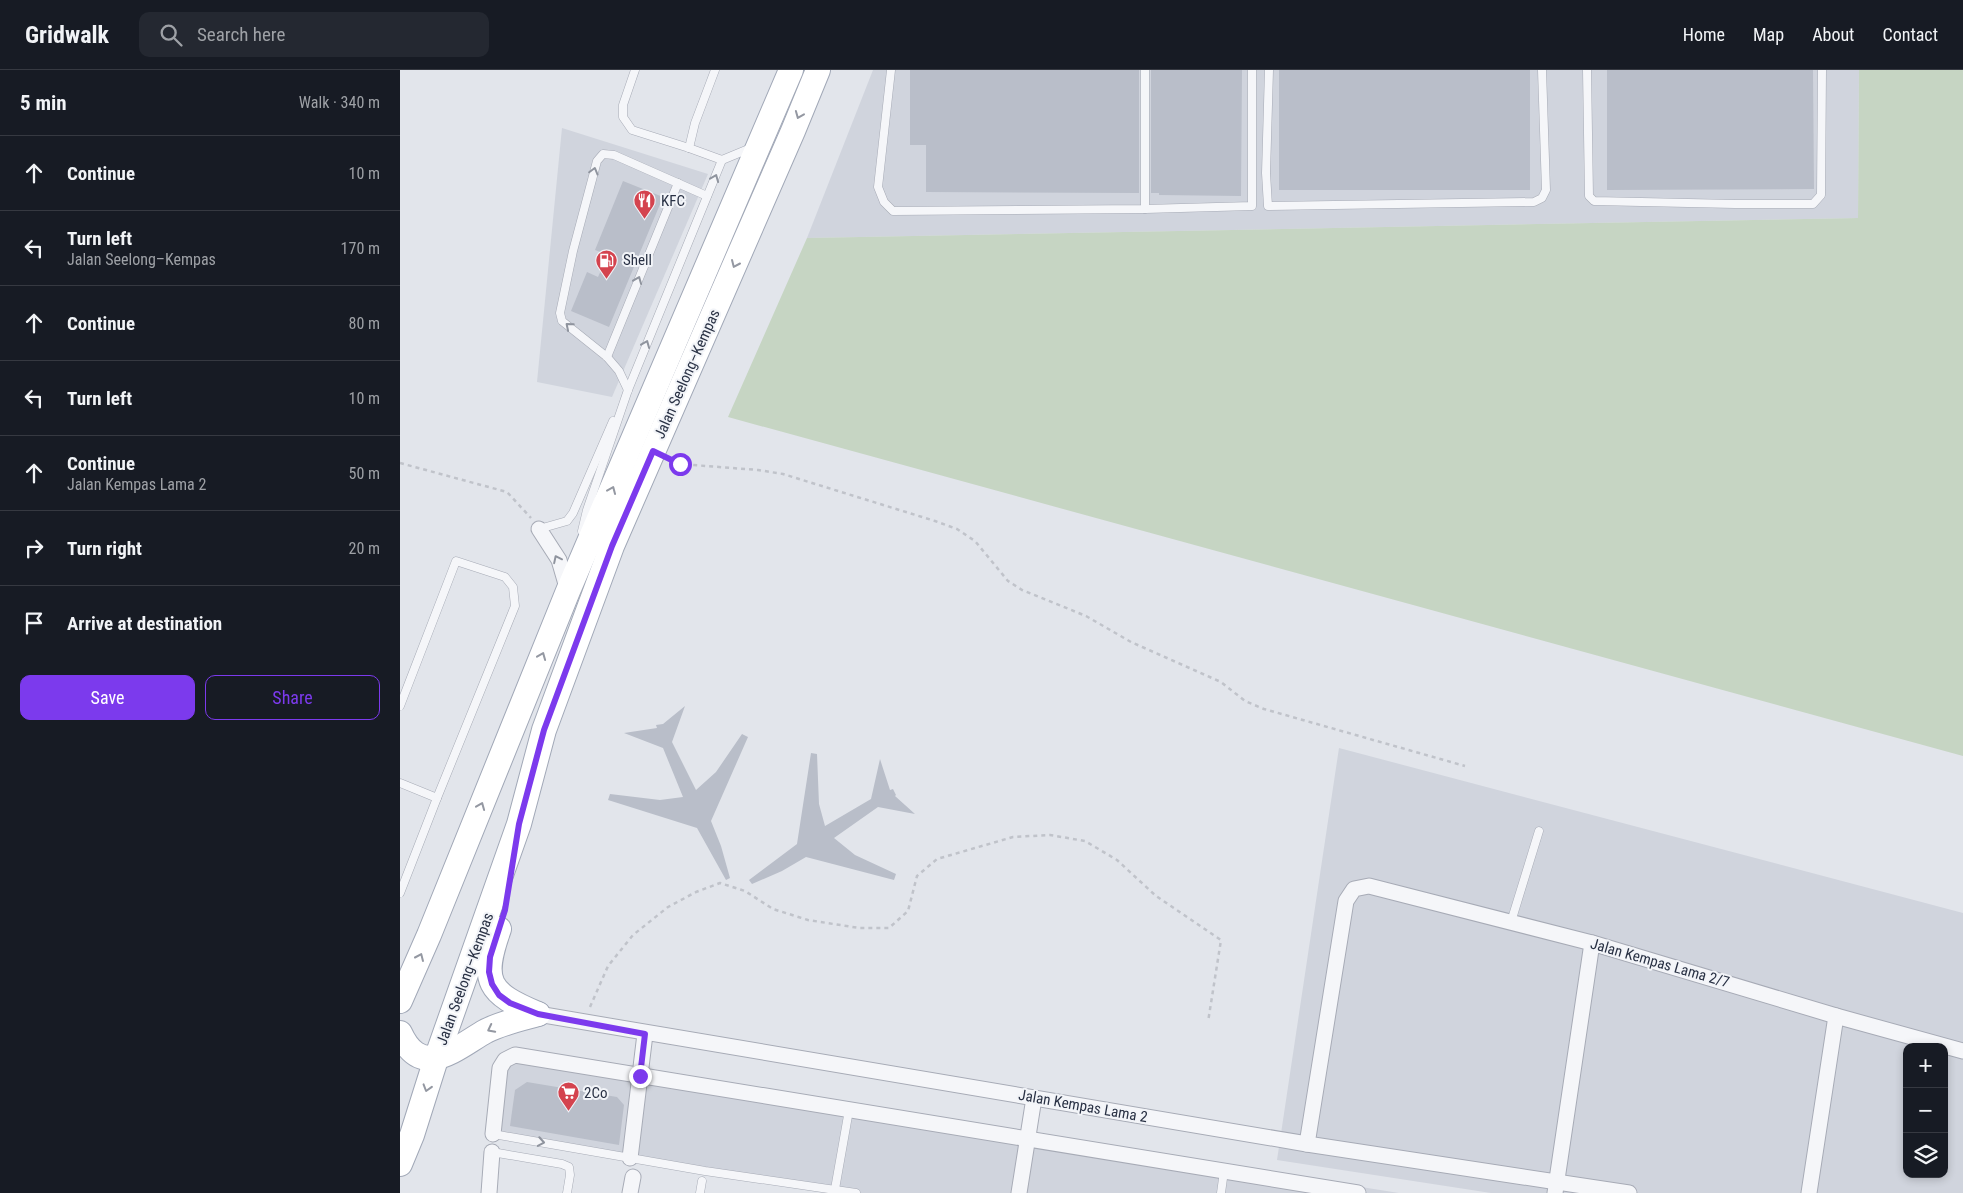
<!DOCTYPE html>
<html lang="en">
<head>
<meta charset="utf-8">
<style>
	:root { --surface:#171b24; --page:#242831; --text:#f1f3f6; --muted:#9ea1a6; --line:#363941; --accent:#7c3aed }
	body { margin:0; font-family:"Roboto Condensed",sans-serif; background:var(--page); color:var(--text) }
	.controls { position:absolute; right:15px; bottom:15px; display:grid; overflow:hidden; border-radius:10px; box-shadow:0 2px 8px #0003 }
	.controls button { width:45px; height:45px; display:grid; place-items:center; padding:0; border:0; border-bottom:1px solid var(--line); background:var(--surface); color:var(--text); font:25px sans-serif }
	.stop { position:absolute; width:15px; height:15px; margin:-11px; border:4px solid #7c3aed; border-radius:50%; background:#fff }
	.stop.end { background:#7c3aed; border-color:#fff; box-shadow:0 1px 5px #0008 }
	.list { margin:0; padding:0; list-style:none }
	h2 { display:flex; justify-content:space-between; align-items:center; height:65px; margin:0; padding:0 20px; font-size:21px }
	h2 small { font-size:16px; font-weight:400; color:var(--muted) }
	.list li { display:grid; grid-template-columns:32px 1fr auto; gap:15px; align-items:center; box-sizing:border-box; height:75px; padding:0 20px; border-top:1px solid var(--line) }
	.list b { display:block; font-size:19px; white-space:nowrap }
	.list p { margin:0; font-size:16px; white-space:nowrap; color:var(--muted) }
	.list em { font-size:16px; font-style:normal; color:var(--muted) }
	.actions { display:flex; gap:10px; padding:15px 20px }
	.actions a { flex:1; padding:11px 0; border:1px solid var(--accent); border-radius:10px; text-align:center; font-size:18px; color:var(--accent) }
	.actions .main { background:var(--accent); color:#fff }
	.icon { flex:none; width:28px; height:28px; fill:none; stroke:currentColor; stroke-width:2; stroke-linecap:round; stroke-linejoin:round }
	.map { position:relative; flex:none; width:1563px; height:1123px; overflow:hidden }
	header { display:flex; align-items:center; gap:30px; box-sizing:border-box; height:70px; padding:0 25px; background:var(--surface); border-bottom:1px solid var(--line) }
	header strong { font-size:24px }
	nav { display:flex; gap:28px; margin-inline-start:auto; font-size:18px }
	.search { width:350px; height:45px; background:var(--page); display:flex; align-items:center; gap:12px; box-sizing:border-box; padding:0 18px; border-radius:10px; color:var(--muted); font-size:19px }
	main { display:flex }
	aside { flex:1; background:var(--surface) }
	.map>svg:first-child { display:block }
	.built { fill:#d0d4dd; fill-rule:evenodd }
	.green { fill:#c6d5c3 }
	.building { fill:#b9bec9 }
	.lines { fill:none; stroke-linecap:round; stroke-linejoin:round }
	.service-casing { stroke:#a7abb6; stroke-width:9 }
	.minor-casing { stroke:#a7abb6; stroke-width:17 }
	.primary-casing { stroke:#a1a8b7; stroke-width:26 }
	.path { stroke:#c0c3ca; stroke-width:2.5; stroke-dasharray:4 4; stroke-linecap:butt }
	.service { stroke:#f5f6f9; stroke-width:8 }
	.minor { stroke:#f5f6f9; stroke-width:15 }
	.primary { stroke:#fff; stroke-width:24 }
	.oneway { stroke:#9498a2 }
	.oneway2 { stroke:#8f949e }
	.route { stroke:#7c3aed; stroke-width:6 }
	.labels { text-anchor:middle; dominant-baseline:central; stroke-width:4; stroke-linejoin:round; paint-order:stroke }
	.poi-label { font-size:15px; fill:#293144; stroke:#f2f4f8; text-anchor:start }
	.street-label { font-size:15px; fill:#293144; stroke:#f2f4f8 }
</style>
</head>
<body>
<header>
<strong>Gridwalk</strong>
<div class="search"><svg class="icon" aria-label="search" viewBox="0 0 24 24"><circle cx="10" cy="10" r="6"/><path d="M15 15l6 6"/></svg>Search here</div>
<nav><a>Home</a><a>Map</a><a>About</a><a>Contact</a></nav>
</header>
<main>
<aside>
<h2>5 min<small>Walk · 340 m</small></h2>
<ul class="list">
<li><svg class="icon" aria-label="ahead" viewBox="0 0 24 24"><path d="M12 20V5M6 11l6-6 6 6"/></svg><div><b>Continue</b></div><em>10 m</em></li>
<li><svg class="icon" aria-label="left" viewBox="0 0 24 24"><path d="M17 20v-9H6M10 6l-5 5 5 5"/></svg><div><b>Turn left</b><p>Jalan Seelong–Kempas</p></div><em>170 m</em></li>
<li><svg class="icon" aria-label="ahead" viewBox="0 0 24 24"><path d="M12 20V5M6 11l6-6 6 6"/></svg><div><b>Continue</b></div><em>80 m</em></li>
<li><svg class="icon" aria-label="left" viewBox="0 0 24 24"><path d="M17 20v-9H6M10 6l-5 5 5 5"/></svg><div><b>Turn left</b></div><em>10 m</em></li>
<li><svg class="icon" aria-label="ahead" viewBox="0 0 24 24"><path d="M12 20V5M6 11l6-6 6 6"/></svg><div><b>Continue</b><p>Jalan Kempas Lama 2</p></div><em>50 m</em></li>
<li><svg class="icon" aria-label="right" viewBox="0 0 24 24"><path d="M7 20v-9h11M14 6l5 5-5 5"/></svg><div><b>Turn right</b></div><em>20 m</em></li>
<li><svg class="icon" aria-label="arrive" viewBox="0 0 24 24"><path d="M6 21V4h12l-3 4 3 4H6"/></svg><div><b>Arrive at destination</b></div></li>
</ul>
<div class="actions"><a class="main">Save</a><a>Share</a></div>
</aside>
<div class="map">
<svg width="1563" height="1123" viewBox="0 0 1563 1123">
	<rect width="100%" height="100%" fill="#e2e5eb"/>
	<g class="built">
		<polygon points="473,0 1459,0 1458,148 407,168"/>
		<polygon points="162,58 308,104 212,327 137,312"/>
		<path d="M939,678L1563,843V1123H1091L877,1090ZM1507,977H1544V1104H1507Z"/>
		<polygon points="102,985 653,1068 999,1123 436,1123 88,1066"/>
	</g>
	<polygon class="green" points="1459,0 1563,0 1563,686 328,347 407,168 1458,148"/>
	<g class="building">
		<polygon points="510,0 739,0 739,123 526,122 526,75 510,75"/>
		<polygon points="751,0 842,0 841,126 759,125 759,123 751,123"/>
		<rect x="879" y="0" width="251" height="120"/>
		<polygon points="1207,0 1413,0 1414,119 1207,120"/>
		<polygon points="223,111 263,127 209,257 171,241 187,202 198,207 208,185 195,180"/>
		<polygon points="285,636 272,672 296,720 316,702 342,664 348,667 311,751 321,776 330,808 326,810 297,758 208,730 210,724 260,730 283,727 263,678 224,663 257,658 256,655 263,654"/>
		<polygon points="411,683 417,684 419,734 425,756 471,729 480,689 490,720 493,719 496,725 495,726 515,744 478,737 434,768 455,785 496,804 494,810 406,787 382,801 352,814 349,810 397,774"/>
		<polygon points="127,1012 217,1027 224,1035 219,1075 110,1056 115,1020"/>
	</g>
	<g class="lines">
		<defs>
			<g id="service">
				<polyline points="235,0 223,35 223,47 232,60 289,78 322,90"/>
				<polyline points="491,0 478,117 484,132 493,141 745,139 745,0"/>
				<polyline points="869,0 866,103 868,136 1134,132 1142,128 1146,120 1142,0"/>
				<polyline points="1187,0 1189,126 1194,131 1335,134 1413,134 1421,125 1422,0"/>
				<polyline points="289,78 295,53 315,0"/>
				<polyline points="745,139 852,136 852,0"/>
				<polyline points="207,287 278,113"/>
				<polyline points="228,320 219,301 207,287 162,251 160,243 173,181 197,91 203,84 214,85 307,126"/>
				<polyline points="139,459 167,451 173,443 213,351"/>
				<polyline points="182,461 187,440 228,320 322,90 351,78"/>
				<polyline points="0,636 56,491 105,507 113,517 115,536 37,728"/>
				<polyline points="0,713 37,728 0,823"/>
				<polyline points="1111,852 1139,761"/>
				<polyline points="93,1064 305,1101 456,1123"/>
				<polyline points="92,1082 162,1094 169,1097 170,1105 167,1123"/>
				<polyline points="435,1119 449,1040"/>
				<polyline points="300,1123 302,1111"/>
				<polyline points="821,1123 824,1101"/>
			</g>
			<g id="minor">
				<polyline points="139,459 159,490 168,521"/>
				<polyline points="138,944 907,1074 1229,1123"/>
				<polyline points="93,1064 100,998 105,990 115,985 958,1123"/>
				<polyline points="907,1074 946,831 954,819 969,816 1192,873 1436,946 1563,981"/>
				<polyline points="230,1088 245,964"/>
				<polyline points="89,1123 92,1082"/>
				<polyline points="230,1123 233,1107"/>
				<polyline points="619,1123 634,1028"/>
				<polyline points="1155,1123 1192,873"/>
				<polyline points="1409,1123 1436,946"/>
			</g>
			<g id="primary">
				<path d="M99,859C80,912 88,923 138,944"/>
				<polyline points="0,931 29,865 168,521 391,0"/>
				<path d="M0,963C22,1011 56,978 86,961C102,953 120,949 138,944"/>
				<polyline points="0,1094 12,1065 36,989 119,754 144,660 212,476 393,61 418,0"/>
			</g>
		</defs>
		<use href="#service" class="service-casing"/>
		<use href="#minor" class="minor-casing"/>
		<use href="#primary" class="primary-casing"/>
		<g class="path">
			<polyline points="270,390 280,394 358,400 383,404 535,451 557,459 575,471 608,511 622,520 686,546 731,572 821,612 845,631 864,639 1065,696"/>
			<polyline points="0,393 107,422 131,448"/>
			<polyline points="190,937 208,896 233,865 268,837 296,822 320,813 345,821 373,839 408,850 459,858 489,858 508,841 517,806 537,789 613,767 650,765 685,771 717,790 756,826 821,870 808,952"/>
		</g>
		<use href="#service" class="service"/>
		<use href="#minor" class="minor"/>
		<use href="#primary" class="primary"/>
	</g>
	<defs><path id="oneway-chevron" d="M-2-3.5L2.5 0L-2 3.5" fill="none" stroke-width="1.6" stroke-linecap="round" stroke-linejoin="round" transform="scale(1.25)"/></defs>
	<g class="oneway">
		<use href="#oneway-chevron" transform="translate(399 45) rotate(112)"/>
		<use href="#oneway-chevron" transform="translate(335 194) rotate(114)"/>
		<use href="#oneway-chevron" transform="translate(212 420) rotate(-67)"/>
		<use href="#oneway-chevron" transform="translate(142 586) rotate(-68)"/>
		<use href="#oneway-chevron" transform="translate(81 736) rotate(-68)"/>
		<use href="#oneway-chevron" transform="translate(20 887) rotate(-66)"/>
		<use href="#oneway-chevron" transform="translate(91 959) rotate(153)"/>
		<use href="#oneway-chevron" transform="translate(27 1018) rotate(107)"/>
	</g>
	<g class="oneway2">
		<use href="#oneway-chevron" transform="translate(194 101) rotate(-75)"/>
		<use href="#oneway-chevron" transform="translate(315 108) rotate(-68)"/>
		<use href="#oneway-chevron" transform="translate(238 210) rotate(-68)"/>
		<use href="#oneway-chevron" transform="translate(169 256) rotate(-140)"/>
		<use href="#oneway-chevron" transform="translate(246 274) rotate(-68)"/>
		<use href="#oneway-chevron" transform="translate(157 489) rotate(-116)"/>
		<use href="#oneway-chevron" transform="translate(141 1072) rotate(10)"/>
	</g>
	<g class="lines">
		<polyline class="route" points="240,1006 245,964 138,944 110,933 99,925 92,914 89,902 90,887 105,840 119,754 144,660 212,476 253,381 280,394"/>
	</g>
	<defs>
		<symbol id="restaurant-pin" viewBox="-11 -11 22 30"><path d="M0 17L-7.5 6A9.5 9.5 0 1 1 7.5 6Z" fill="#d4434e" stroke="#f2f4f8"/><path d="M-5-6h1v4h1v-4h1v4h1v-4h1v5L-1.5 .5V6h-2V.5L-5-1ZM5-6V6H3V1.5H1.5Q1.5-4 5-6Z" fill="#fff"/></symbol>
		<symbol id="fuel-pin" viewBox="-11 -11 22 30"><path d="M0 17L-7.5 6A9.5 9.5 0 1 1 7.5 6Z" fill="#d4434e" stroke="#f2f4f8"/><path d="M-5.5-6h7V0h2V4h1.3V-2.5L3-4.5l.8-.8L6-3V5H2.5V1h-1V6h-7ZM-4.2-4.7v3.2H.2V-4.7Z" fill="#fff"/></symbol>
		<symbol id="supermarket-pin" viewBox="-11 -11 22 30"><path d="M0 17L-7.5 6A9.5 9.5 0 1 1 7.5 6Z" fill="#d4434e" stroke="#f2f4f8"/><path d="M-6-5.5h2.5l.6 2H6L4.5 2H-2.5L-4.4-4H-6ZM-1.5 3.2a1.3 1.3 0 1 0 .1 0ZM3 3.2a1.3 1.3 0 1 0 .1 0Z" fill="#fff"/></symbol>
	</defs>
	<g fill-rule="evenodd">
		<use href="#restaurant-pin" x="232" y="118" width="25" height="34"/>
		<use href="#fuel-pin" x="194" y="178" width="25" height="34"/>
		<use href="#supermarket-pin" x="156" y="1010" width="25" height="34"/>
	</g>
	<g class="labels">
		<g class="poi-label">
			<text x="261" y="131">KFC</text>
			<text x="223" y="190">Shell</text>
			<text x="184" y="1023">2Co</text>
		</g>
		<g class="street-label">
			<text transform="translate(287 304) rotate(-66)">Jalan Seelong–Kempas</text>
			<text transform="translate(1260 893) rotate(16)">Jalan Kempas Lama 2/7</text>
			<text transform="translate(65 909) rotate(-70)">Jalan Seelong–Kempas</text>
			<text transform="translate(683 1036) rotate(10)">Jalan Kempas Lama 2</text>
		</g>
	</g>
</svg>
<div class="controls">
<button>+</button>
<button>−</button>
<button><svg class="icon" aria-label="layers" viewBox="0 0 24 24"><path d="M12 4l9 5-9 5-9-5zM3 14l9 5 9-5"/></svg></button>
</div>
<div class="stop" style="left:280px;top:394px"></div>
<div class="stop end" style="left:240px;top:1006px"></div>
</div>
</main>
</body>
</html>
